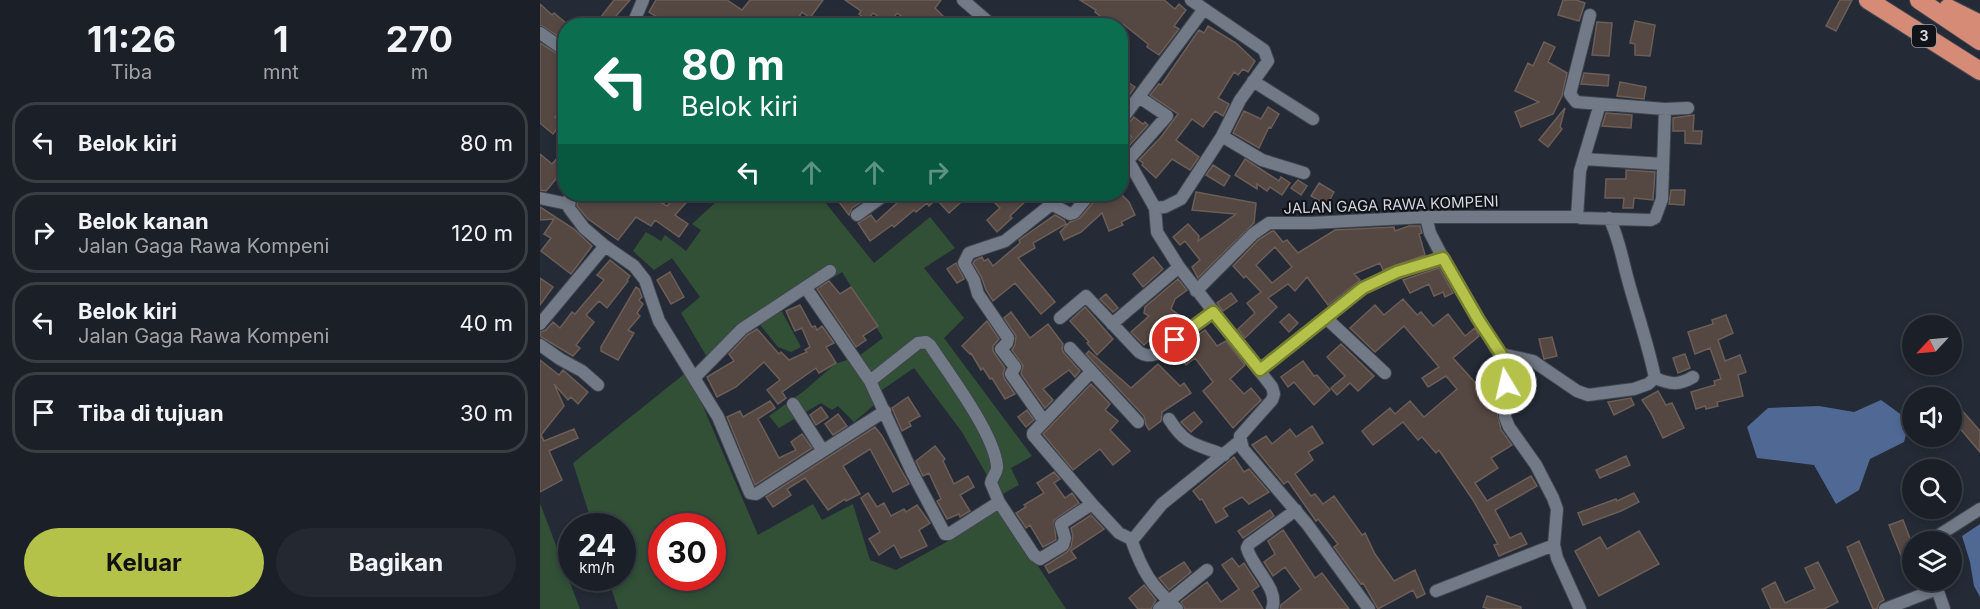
<!DOCTYPE html>
<html lang="id">
<style>
:root{--surface:#1b2028;--page:#242830;--text:#f1f3f6;--muted:#a0a3a8;--line:#393e45;--accent:#b4c24a}
body{margin:0;font-family:Inter,sans-serif;background:var(--page);color:var(--text);height:100vh;display:flex;flex-direction:column;font-size:22px;white-space:nowrap}
*{box-sizing:border-box;margin:0}
p{font-size:20px;color:var(--muted)}
.icon{flex:none;width:33px;height:33px;fill:none;stroke:currentColor;stroke-width:2;stroke-linecap:round;stroke-linejoin:round}
.map{position:relative;flex:1;overflow:hidden}
.panel{display:flex;flex-direction:column;background:var(--surface);width:540px}
.panel>*{flex:none}
.banner{position:absolute;left:18px;top:18px;width:570px;height:183px;border-radius:24px;box-shadow:0 3px 9px #0003,0 0 0 2px var(--line);background:#0b6e4f;color:#fff;overflow:hidden}
.needle{width:39px;rotate:244deg}
.buttons{position:absolute;left:1362px;top:315px;display:grid;gap:12px}
.buttons a{display:grid;place-items:center;width:60px;height:60px;border-radius:50%;background:var(--surface);box-shadow:0 3px 9px #0003,0 0 0 2px var(--line);font-size:30px}
.speed{position:absolute;left:18px;top:513px;display:flex;gap:12px;font-size:30px;font-weight:700;text-align:center}
.speed>*{display:grid;place-content:center;width:78px;height:78px;border-radius:50%;background:var(--surface);box-shadow:0 3px 9px #0003,0 0 0 2px var(--line);line-height:1}
.speed small{font-size:15px;font-weight:400}
.speed .limit{border:9px solid #d22;background:#fff;color:#111}
.pin{position:absolute;display:grid;place-items:center;width:51px;height:51px;color:#fff;margin:-26px;border:3px solid #fff;border-radius:50%;box-shadow:0 2px 6px #0007}
.me{position:absolute;width:66px;margin:-33px;rotate:351deg;stroke-linejoin:round;filter:drop-shadow(0 0 4px #0008)}
.turn{display:flex;align-items:center;gap:21px;height:126px;padding:0 24px;font-size:27px}
.turn .icon{width:78px;height:78px;stroke-width:2.5}
.turn b{display:block;font-size:42px;line-height:51px}
.lanes{display:flex;align-items:center;height:57px;padding:0 24px;background:#0003;justify-content:center;gap:30px;direction:ltr}
.lanes .off{opacity:.35}
.eta{display:flex;justify-content:space-evenly;align-items:center;height:102px;text-align:center}
.eta b{font-size:36px;font-weight:700;line-height:42px}
.action{display:flex;gap:12px;margin-top:auto;padding:12px 24px}
.action a{flex:1;height:69px;border-radius:36px;background:var(--accent);color:#111;font-size:24px;font-weight:700;line-height:69px;text-align:center}
.action a+a{background:var(--page);color:var(--text)}
ul{padding:0;list-style:none}
li{display:flex;align-items:center;gap:18px;height:81px;margin:0 12px 9px;padding:0 12px;border:3px solid var(--line);border-radius:24px}
li div{flex:1}
li b{display:block;font-size:22px}
li em{font-style:normal}
main{display:flex;flex:1;min-height:0}
.map>svg:first-child{display:block}
</style>
<main>
<section class="panel">
<div class="eta">
<div><b>11:26</b><p>Tiba</p></div>
<div><b>1</b><p>mnt</p></div>
<div><b>270</b><p>m</p></div>
</div>
<ul>
<li><svg class="icon" aria-label="left" viewBox="0 0 24 24"><path d="M17 20v-9H6M10 6l-5 5 5 5"/></svg><div><b>Belok kiri</b></div><em>80 m</em></li>
<li><svg class="icon" aria-label="right" viewBox="0 0 24 24"><path d="M7 20v-9h11M14 6l5 5-5 5"/></svg><div><b>Belok kanan</b><p>Jalan Gaga Rawa Kompeni</p></div><em>120 m</em></li>
<li><svg class="icon" aria-label="left" viewBox="0 0 24 24"><path d="M17 20v-9H6M10 6l-5 5 5 5"/></svg><div><b>Belok kiri</b><p>Jalan Gaga Rawa Kompeni</p></div><em>40 m</em></li>
<li><svg class="icon" aria-label="arrive" viewBox="0 0 24 24"><path d="M6 21V4h12l-3 4 3 4H6"/></svg><div><b>Tiba di tujuan</b></div><em>30 m</em></li>
</ul>
<div class="action"><a>Keluar</a><a>Bagikan</a></div>
</section>
<div class="map">
<svg width="1440" height="609" viewBox="0 0 1440 609">
<rect width="100%" height="100%" fill="#242b36"/>
<path fill="#315036" fill-rule="evenodd" d="M177 194H283L280 196 334 263 390 217 415 248 384 268 424 318 404 338 492 456 471 468 479 485 459 496 422 432 374 368 336 394 333 406 314 422 298 406 292 410 281 403 239 428 229 416 264 391 295 364 319 356 343 338 302 272 241 310 261 347 251 352 238 347 217 321 168 359 141 313 160 297 132 258 114 270 93 251 106 232 121 241 125 235 146 251 161 230 152 224 176 202 173 197Z
M148 371 218 535 273 504 282 520 313 504 330 560 356 570 410 540 459 506 526 609H78L68 578H82V526H53L33 463ZM122 526H172V578H122Z
M0 503 40 609H0Z"/>
<path fill="#4f6994" d="M1341 400 1370 421 1364 442 1330 459 1319 490 1296 504 1274 465 1217 458 1207 427 1228 408 1279 406 1314 412Z
M1440 524V597L1434 586 1430 562 1422 536Z"/>
<path fill="#554741" stroke="#6c5e57" stroke-width="1.5" fill-rule="evenodd" d="M74 0H90L76 16 77 18 71 26H54Z
M116 0H187L202 10 210 0H283L270 18 262 12 253 26H121L114 21 117 17 109 12Z
M305 0H401L395 8 413 26H375L357 13 349 24 333 13 327 20 319 14 321 11Z
M540 0H624L635 9 639 4 646 10 634 26 639 29 619 55 607 47 608 44 583 24 580 27 569 20 568 22 555 12 556 10Z
M1023 0H1036L1045 3 1039 21 1018 15Z
M1300 0H1312L1296 31 1286 26Z
M0 4 12 15 14 13 26 23V41L0 25Z
M1095 21 1115 25 1110 56 1095 55V44L1090 43Z
M1057 22 1072 23 1069 56 1052 55Z
M668 26 696 43 715 61 708 72 703 69 698 75 694 72 678 98 689 104 683 116 675 111 663 127 652 119 636 140 659 157 650 170 632 159 616 178 602 165 603 163 599 160 621 137 638 114 610 95 619 84 621 85 659 30 664 33Z
M1004 42 1015 47 1008 62 1027 73 1022 96 1013 114 981 127 975 112 999 102 975 91 988 63 993 66Z
M0 43 26 59V106L15 117 22 122 13 134 0 123Z
M1044 73 1069 75 1068 86 1041 84Z
M580 77 595 87 580 108Z
M1080 82 1106 87 1104 99 1077 96Z
M728 107 739 114 731 128 729 127 719 148 693 133 704 111 721 119Z
M1025 108 1020 127 1022 129 1008 147 999 140Z
M1066 113 1092 115 1091 128 1062 126Z
M1154 115 1153 131H1162L1161 144 1145 143V131H1133V118Z
M594 117 603 124 605 122 608 125 589 146 587 142 592 137 583 130Z
M26 149V167L6 191 0 190V154L12 164Z
M705 159 739 181 741 177 750 183 742 195 730 187 727 191 717 184V189L695 175Z
M673 165 690 176 684 186 666 175Z
M1086 170 1115 172 1113 200 1094 198 1093 208H1083L1084 198H1065L1066 179H1086Z
M758 180 767 186 761 195 751 188Z
M779 183 794 192 787 205 771 196Z
M1131 190H1145L1144 205 1129 204Z
M656 192 716 203 714 223 658 278 652 267 660 260 645 241 640 245 633 237 648 224 659 236 658 241 696 214 652 210Z
M38 194H107L127 206 138 194H154L135 215 148 224 139 237 115 220 111 226 96 217 78 240 48 219 37 206Z
M293 194H333L312 208 309 215Z
M367 194H430L409 213 396 199 389 206 387 203 376 212 374 210 354 227 352 225 330 241 318 223 331 215 336 222Z
M446 194H482L488 199 470 216 472 218 457 232 447 220 460 208Z
M558 194H581L589 202 595 215 581 222 583 225 569 231 562 213 541 232 524 240 520 232 530 222 540 218 556 199Z
M0 207 34 229 52 246 31 274 1 251 11 238 4 234 14 219 0 220Z
M515 215 524 220 526 224 493 243 495 248 478 258 515 302 501 314 475 283 453 301 446 290 441 276 433 263 435 260 442 257 444 261 448 259 453 266 480 243 479 240Z
M869 226H880L882 233 879 234 885 255 843 270 840 263 814 274 820 280 788 305 767 277 755 291 748 284 728 298 737 307 705 338 698 329 715 313 707 303 721 292 706 276 704 278 693 266 718 240 732 231H734L743 242 747 240 758 253 795 230 854 227 855 231ZM735 247 752 267 732 283 716 265Z
M613 257 623 269 603 287 593 274Z
M70 260 90 276 87 280 88 281 67 308 59 301 46 315 54 322 36 345 40 348 33 356 1 337 0 332 6 330 13 322 20 328 32 312 35 314 64 280 57 275Z
M416 263 424 279 417 283 407 269Z
M899 268 913 293 905 297 903 292 894 296 889 284 870 293 863 280Z
M130 272 144 297 131 304 117 280Z
M0 278 13 287 0 305Z
M638 279 647 290 635 299 631 309 647 321 635 330 627 325 604 345 591 332 609 316 604 313 605 307Z
M289 281 300 294 311 287 338 326 323 336 326 340 316 347 277 289Z
M96 287 99 289 102 297 99 300 103 304 97 313 100 316 88 330 94 333 78 360 61 351V347Z
M691 293 697 301 683 311 677 303Z
M566 294 578 308 573 312 560 299Z
M863 299 877 315 881 312 893 326 908 314 925 336 935 328 939 336 913 358 950 399 948 401 957 412 961 430 972 445 951 458 958 468 935 483 947 501 991 476 997 486 955 510 970 538 981 533 987 544 959 556 954 545 958 544 933 500 899 450 896 453 882 437 878 440 863 422 833 445 822 431 850 408 855 414 870 401 884 417 917 389 906 376 888 387 882 378 899 367 864 326 835 352 810 328 835 305 844 315Z
M260 305 272 327 275 326 277 330 282 326 294 343 286 347 296 363 279 373 276 368 242 392 246 398 238 404 227 390 240 380 224 362 196 387 177 397 167 377 194 361 189 354 207 335 217 329 239 354 241 352 249 360 267 352 265 350 270 347 262 328 255 331 246 311Z
M545 307 573 339 557 355 547 343 549 342 530 321Z
M471 312 490 338 508 324 523 344 522 349 524 353 540 371 535 377 529 370 503 389 513 400 505 408 481 374 483 366 472 350 475 345 476 336 464 318Z
M749 314 758 323 749 332 740 322Z
M1186 315 1193 333 1178 340 1185 361 1200 355 1206 372 1198 375 1203 396 1177 402 1178 406 1166 409 1165 406 1156 409 1151 392 1175 385 1174 381 1181 379 1170 348 1155 354 1148 332 1173 324 1172 320Z
M447 321 459 339 453 346V351L465 368 463 374 464 378 475 394 465 399 452 378 450 379 443 368 441 370 431 353 430 354 422 346Z
M665 330 677 346 686 341 705 365 690 379 704 394 711 388 721 400 693 428 663 391 673 382 655 358 646 365 636 351Z
M1012 337 1017 356 1004 359 999 339Z
M801 344 834 376 818 391 810 383 797 395 791 388 805 376 787 357Z
M549 351 591 388 618 364 640 386 644 383 651 393 622 412 621 421 609 430 606 425 604 416 546 354Z
M1145 354 1150 368 1138 373 1133 358Z
M0 360 19 375 23 370 48 392 38 404 31 397 28 400 14 384 24 406 1 435 4 441 34 429 38 438 9 451 22 480 0 492Z
M763 361 774 376 777 375 790 390 774 405 754 382 748 387 741 377Z
M551 384 570 404 565 410 578 421 570 430 590 451 573 465 560 449 533 470 503 434Z
M1118 391 1126 405 1132 403 1144 428 1123 438 1111 413 1102 400Z
M368 397 380 416 369 422 371 426 362 431 352 408Z
M1091 398 1094 405 1074 415 1068 402Z
M1412 399 1440 431V452L1412 419Z
M230 401 235 408 218 419 239 458 256 450 251 442 262 434 272 448 215 485 187 417 200 411 203 417Z
M281 407 288 417 276 425 270 415Z
M487 410 494 420 486 427 478 417Z
M654 412 662 422 651 432 641 422Z
M298 414 307 426 293 435 285 424Z
M772 426 783 443 768 452 773 460 755 474 771 496 775 494 783 504 794 496 822 535 825 533 835 554 854 581 875 570 885 594 877 598 873 590 838 609 823 583 821 584 794 547 798 544 778 519 776 521 748 481 744 484 712 445 726 436 732 444 750 429 756 437Z
M335 427 342 436 369 484 353 492 330 449 303 466 320 494 306 501 305 499 288 510 265 478 247 489 251 495 233 507 226 497Z
M395 446 405 459 403 461 414 484 428 476 434 487 420 495 430 511 420 517 419 514 407 519 397 501 401 499 389 473 383 476 376 461Z
M1086 456 1090 465 1060 478 1056 470Z
M694 457 704 472 709 469 729 492 709 504 702 497 695 501 683 508 688 516 676 523 662 499 660 500 653 491Z
M514 472 520 479 514 483 525 498 532 493 539 503 514 520 516 540 503 547 490 525 486 528 476 513 486 507 484 505 504 493 497 483Z
M328 493 337 507 344 503 351 516 364 509 366 512 377 505 390 523 379 530 387 546 361 558 354 545 339 555 329 539 340 532 321 498Z
M1094 493 1099 502 1081 511 1043 525 1038 513 1076 499 1077 501Z
M730 510 734 516 703 538 698 531Z
M551 515 564 529 531 551 536 558 509 573 505 566 527 552 531 547 533 536 531 528Z
M1363 520 1372 544V583L1349 525Z
M743 530 775 578 782 573 809 609H740L741 605 761 589 745 567 733 576 724 562 735 554 728 541Z
M1099 531 1119 564 1059 596 1035 551 1060 537 1067 549Z
M1319 541 1344 600 1339 603 1337 609H1333L1307 547Z
M692 558 699 567 704 563 719 586 712 591 723 609H645L641 602 667 582 681 602 699 589 682 565Z
M644 562 651 572 629 590 619 578Z
M1278 562 1298 602 1284 609H1231L1222 589 1235 582 1245 603 1275 589 1265 568Z
M604 585 616 600 611 609H598L589 598Z
M947 596 981 607V609H949L943 607Z"/>
<g fill="none" stroke-linecap="round" stroke-linejoin="round">
<defs>
<path id="street" d="M423 0 453 26
M1050 15 1030 94 1036 102 1125 109 1148 108
M92 26 103 0
M0 33 26 51
M713 81 773 119
M1060 104 1040 171 1037 217 1041 218 1111 220 1115 218 1122 199 1125 109
M580 122 664 9
M682 136 722 160 764 173
M580 146 615 208 617 232 639 267 732 387 734 394 732 400 700 436 703 449 767 524 829 609
M1044 159 1123 164
M588 160 627 116 599 97
M30 194 29 208 44 228 65 246 94 266 105 280 119 321 178 417 210 493 216 494 345 411
M0 198 28 204
M615 208 625 207 641 199 682 136 700 100 728 61 724 50 651 0
M317 215 346 194
M886 217 890 233 903 258 965 364V417L969 427 996 465 1013 498 1017 509 1014 545 1017 558 1040 609
M266 288 330 381 372 472 405 534H409L459 502 494 555 500 559 523 545 525 538 521 524 552 504 579 533 591 539 595 537 622 504 700 441
M656 291 713 234 729 223H771L886 217H1037
M520 318 546 296 599 352C605 356 609 356 616 354L673 312
M786 318 845 373
M0 324 65 246
M572 324 639 267
M0 345 20 359 42 371 58 385
M530 348 598 422
M961 354 993 361 1037 391 1048 395 1094 389 1108 384 1115 378C1108 344 1097 313 1088 280 1082 259 1079 237 1069 218
M720 370 823 288 869 268 903 258
M551 372 493 433V435L552 504
M154 378 202 329 290 271
M1115 378C1130 384 1138 386 1153 377
M330 381 378 343 386 342 390 345C408 373 454 433 457 466 458 472 452 476 451 483L459 502
M253 404 283 451
M629 419C646 446 656 444 684 455
M504 421 471 374 475 367 461 349 467 343 468 338 438 294 434 280 424 263 429 253 465 241 508 207 513 205 530 214 534 213 550 194
M591 539C603 573 611 585 637 609
M1392 542 1396 537 1440 509
M1394 580 1404 609
M896 591 1014 545
M619 609 667 570
M732 609C740 589 712 568 707 548L709 544 756 510
M1345 609 1397 589"/>
<path id="highway" d="M1328 0 1440 71
M1379 0 1440 41
M1408 8 1440 24"/>
</defs>
<use href="#street" stroke="#40464f" stroke-width="14"/>
<use href="#highway" stroke="#40464f" stroke-width="20"/>
<use href="#street" stroke="#727a87" stroke-width="12"/>
<use href="#highway" stroke="#d68b76" stroke-width="18"/>
</g>
<g fill="none" stroke-linecap="round" stroke-linejoin="round">
<defs>
<path id="route" d="M635 340 673 312 720 370 823 288 857 272 903 258 938 319 961 354 965 364 966 384"/>
</defs>
<use href="#route" stroke="#757e30" stroke-width="15"/>
<use href="#route" stroke="#b4c24a" stroke-width="10"/>
</g>
<g text-anchor="middle" stroke-width="4.5" stroke-linejoin="round" paint-order="stroke">
<rect fill="#101318" stroke="#989ca3" stroke-width="1.5" x="1372" y="25" width="24" height="22" rx="4.5"/>
<g font-size="14" font-weight="bold" fill="#d3d7df">
<text x="1384" y="41">3</text>
</g>
<g font-size="15" fill="#d3d7df" stroke="#101318">
<text transform="translate(851 205) rotate(-2)" y="5">JALAN GAGA RAWA KOMPENI</text>
</g>
</g>
</svg>
<div class="buttons">
<a><svg class="needle" viewBox="-14 -14 28 28"><path d="M0-13l5 13h-10z" fill="#e53935"/><path d="M0 13l5-13h-10z" fill="#a0a3a8"/></svg></a>
<a><svg class="icon" aria-label="sound" viewBox="0 0 24 24"><path d="M4 9h4l5-4v14l-5-4H4zM17 9q2 3 0 6"/></svg></a>
<a><svg class="icon" aria-label="search" viewBox="0 0 24 24"><circle cx="10" cy="10" r="6"/><path d="M15 15l6 6"/></svg></a>
<a><svg class="icon" aria-label="layers" viewBox="0 0 24 24"><path d="M12 4l9 5-9 5-9-5zM3 14l9 5 9-5"/></svg></a>
</div>
<div class="speed"><div>24<small>km/h</small></div><div class="limit">30</div></div>
<div class="pin" style="left:635px;top:340px;background:#d93025"><svg class="icon" aria-label="arrive" viewBox="0 0 24 24"><path d="M6 21V4h12l-3 4 3 4H6"/></svg></div>
<svg class="me" style="left:966px;top:384px" viewBox="-20 -20 40 40"><circle r="17" fill="#b4c24a" stroke="#fff" stroke-width="3"/><path d="M0-11L8 9 0 5-8 9z" fill="#fff"/></svg>
<div class="banner">
<div class="turn"><svg class="icon" aria-label="left" viewBox="0 0 24 24"><path d="M17 20v-9H6M10 6l-5 5 5 5"/></svg><div><b>80 m</b>Belok kiri</div></div>
<div class="lanes"><svg class="icon" aria-label="left" viewBox="0 0 24 24"><path d="M17 20v-9H6M10 6l-5 5 5 5"/></svg><svg class="icon off" aria-label="ahead" viewBox="0 0 24 24"><path d="M12 20V5M6 11l6-6 6 6"/></svg><svg class="icon off" aria-label="ahead" viewBox="0 0 24 24"><path d="M12 20V5M6 11l6-6 6 6"/></svg><svg class="icon off" aria-label="right" viewBox="0 0 24 24"><path d="M7 20v-9h11M14 6l5 5-5 5"/></svg></div>
</div>
</div>
</main>
